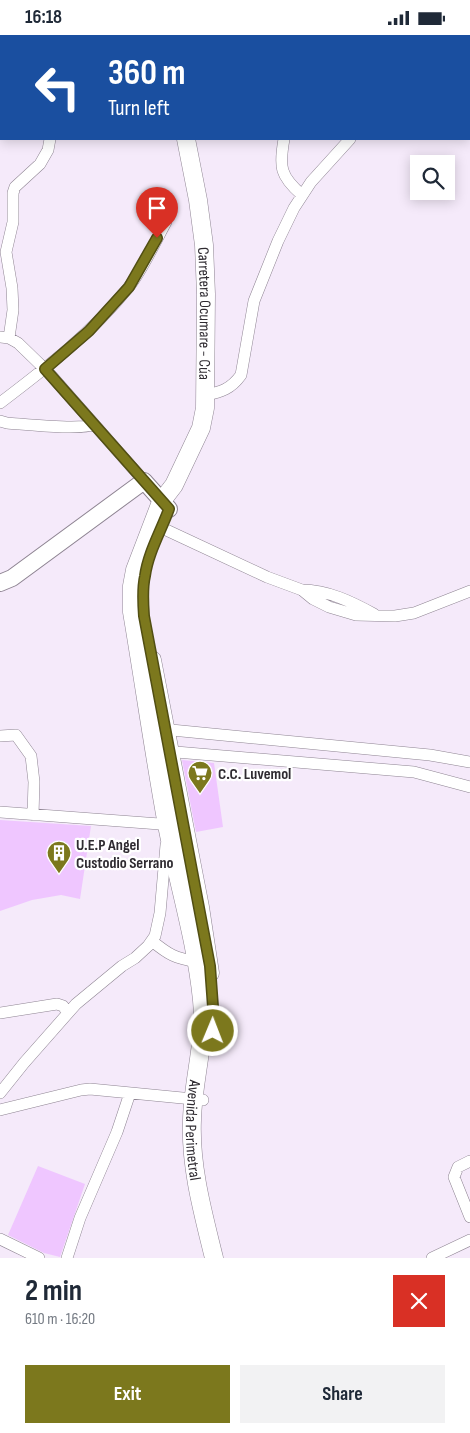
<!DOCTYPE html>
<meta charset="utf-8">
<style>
:root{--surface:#fff;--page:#f2f2f3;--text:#1f2937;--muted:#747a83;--accent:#7c781d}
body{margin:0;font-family:"Sofia Sans Condensed",sans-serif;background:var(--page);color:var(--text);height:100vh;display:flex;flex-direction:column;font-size:19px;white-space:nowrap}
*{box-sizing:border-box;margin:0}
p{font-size:16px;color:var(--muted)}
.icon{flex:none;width:28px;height:28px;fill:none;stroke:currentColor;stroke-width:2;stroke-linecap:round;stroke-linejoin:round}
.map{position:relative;height:1223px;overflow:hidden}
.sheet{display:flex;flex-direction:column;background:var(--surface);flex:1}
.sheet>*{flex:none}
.top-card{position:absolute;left:0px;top:0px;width:470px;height:105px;box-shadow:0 2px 12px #0003;background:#1a4fa0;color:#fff;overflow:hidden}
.fabs{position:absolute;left:410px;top:120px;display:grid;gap:10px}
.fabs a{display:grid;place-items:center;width:45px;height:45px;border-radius:0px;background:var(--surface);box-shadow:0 2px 12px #0003;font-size:25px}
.pin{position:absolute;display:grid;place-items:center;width:42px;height:42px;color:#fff;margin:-51px -21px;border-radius:50% 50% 50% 0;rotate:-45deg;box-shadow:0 0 5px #0007}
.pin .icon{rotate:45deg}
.me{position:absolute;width:55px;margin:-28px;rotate:1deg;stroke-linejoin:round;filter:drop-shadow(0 0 4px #0008)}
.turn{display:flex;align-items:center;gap:18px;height:105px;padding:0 25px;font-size:22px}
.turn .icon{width:65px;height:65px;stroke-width:2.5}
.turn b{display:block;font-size:35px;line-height:42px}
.round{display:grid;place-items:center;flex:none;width:52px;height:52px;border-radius:0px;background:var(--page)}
.headline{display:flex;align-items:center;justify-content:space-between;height:85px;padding:0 25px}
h1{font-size:30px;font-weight:700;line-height:38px}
.primary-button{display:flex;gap:10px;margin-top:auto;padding:10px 25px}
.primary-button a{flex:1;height:58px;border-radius:0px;background:var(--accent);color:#fff;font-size:20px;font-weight:700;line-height:58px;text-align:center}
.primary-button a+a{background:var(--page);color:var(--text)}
.status{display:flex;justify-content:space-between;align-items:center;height:35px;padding:0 25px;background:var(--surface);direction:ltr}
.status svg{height:14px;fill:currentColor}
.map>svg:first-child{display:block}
</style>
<div class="status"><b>16:18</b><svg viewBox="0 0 49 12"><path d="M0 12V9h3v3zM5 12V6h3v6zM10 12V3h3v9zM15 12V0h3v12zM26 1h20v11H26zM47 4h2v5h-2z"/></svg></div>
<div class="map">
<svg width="470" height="1223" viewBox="0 0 470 1223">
<rect width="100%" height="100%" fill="#f5eafa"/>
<path fill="#efc6ff" d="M182 725 214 728 223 792 196 797Z
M0 785 91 791 80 864 61 860 32 865 0 876Z
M38 1131 85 1149 60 1222 44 1218 8 1200Z"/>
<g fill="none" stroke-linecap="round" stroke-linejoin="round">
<defs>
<path id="street" d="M439 1 440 0
M0 52 1 53
M284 104C279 132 280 141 302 160
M0 302 9 303 18 308 49 338 144 446
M9 303 13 275 12 253 6 217 13 187V158L15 152 40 129 48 115 50 104
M206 360C221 357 231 354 241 340L254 266 278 206 294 173 311 147 350 104
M0 368C46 333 92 298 128 253 142 236 155 207 166 187
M0 386 7 388C23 389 82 396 94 389
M162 493 267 542 302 555 313 564 329 572 356 580 395 581 414 578 470 556
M302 555C328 555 352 567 374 579
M161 694 430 720 470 727
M0 701 16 700 31 721 34 747 33 780
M164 716 414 737 470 752
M0 777 173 790
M152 906C169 920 175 923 197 927
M0 978 57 969 63 971 68 978
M0 1058 24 1028 76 969 122 931 135 923 148 911 155 901 160 878 166 810
M0 1075 81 1055 90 1054 203 1065
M470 1126 458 1132 454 1142 470 1182
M0 1204 39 1223
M67 1223 80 1183 117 1097 130 1058
M432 1223 470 1205"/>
<path id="secondary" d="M0 548 12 543 144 446 169 474"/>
<g id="primary">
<path d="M158 0V1"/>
<path id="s1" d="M186 104 198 165 204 210 206 259 205 373 201 393 174 450 161 467 135 535 132 551V577C144 648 154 719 167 790 178 848 196 905 202 965 206 1006 193 1044 192 1085 190 1132 203 1178 214 1223"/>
<path d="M152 625 200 872 210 938"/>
</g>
</defs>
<use href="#street" stroke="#8e8492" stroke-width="12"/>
<use href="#secondary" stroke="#8e8492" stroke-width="18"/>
<use href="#primary" stroke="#8e8492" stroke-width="19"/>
<use href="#street" stroke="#fff" stroke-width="11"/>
<use href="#secondary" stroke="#fff" stroke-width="16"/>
<use href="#primary" stroke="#fff" stroke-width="18"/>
</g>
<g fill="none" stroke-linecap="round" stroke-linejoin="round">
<defs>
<path id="route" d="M157 203 129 252 89 296 45 334 169 474C161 496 148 518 145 541 142 554 143 568 144 581L210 931 213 972V996"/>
</defs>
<use href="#route" stroke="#514e13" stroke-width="12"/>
<use href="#route" stroke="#7c781d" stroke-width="9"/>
</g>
<defs>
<symbol id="supermarket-pin" viewBox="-11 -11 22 30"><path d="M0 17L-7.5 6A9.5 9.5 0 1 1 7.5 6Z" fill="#7c781d" stroke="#fff"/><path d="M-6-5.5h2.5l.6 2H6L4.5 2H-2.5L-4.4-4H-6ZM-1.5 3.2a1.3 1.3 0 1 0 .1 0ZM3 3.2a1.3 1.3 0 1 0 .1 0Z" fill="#fff"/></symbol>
<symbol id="building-pin" viewBox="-11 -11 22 30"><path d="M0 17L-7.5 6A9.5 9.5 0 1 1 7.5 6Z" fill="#7c781d" stroke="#fff"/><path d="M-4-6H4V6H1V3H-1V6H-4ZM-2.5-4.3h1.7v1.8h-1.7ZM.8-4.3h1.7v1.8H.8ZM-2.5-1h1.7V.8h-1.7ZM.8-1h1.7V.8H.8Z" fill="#fff"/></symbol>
</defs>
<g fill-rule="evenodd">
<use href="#supermarket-pin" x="186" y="724" width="28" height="38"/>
<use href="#building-pin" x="45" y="804" width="28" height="38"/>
</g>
<g text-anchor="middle" stroke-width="4.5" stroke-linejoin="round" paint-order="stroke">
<g font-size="16" fill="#2f2b31" stroke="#fff">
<text dy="6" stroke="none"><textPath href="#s1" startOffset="176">Carretera Ocumare - Cúa</textPath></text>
<text dy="6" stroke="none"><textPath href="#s1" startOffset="1016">Avenida Perimetral</textPath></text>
</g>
<g font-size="16" font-weight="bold" fill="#2f2b31" stroke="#fff" text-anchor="start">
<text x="218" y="744">C.C. Luvemol</text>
<text x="76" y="815">U.E.P Angel<tspan x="76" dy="18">Custodio Serrano</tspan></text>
</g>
</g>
</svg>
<div class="fabs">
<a><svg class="icon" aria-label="search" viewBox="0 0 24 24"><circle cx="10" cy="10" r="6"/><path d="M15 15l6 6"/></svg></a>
</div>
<div class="pin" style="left:157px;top:203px;background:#d93025"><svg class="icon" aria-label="arrive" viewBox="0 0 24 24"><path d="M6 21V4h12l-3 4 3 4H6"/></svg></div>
<svg class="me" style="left:213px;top:996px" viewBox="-20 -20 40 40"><circle r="17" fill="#7c781d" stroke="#fff" stroke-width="3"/><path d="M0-11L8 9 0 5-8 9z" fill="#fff"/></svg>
<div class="top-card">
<div class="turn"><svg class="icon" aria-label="left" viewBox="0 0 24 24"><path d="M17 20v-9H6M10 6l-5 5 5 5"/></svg><div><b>360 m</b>Turn left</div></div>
</div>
</div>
<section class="sheet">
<div class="headline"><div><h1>2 min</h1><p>610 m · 16:20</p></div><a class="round" style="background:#d93025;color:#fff"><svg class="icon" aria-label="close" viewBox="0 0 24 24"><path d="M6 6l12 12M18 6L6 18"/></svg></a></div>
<div class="primary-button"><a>Exit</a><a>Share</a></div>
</section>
